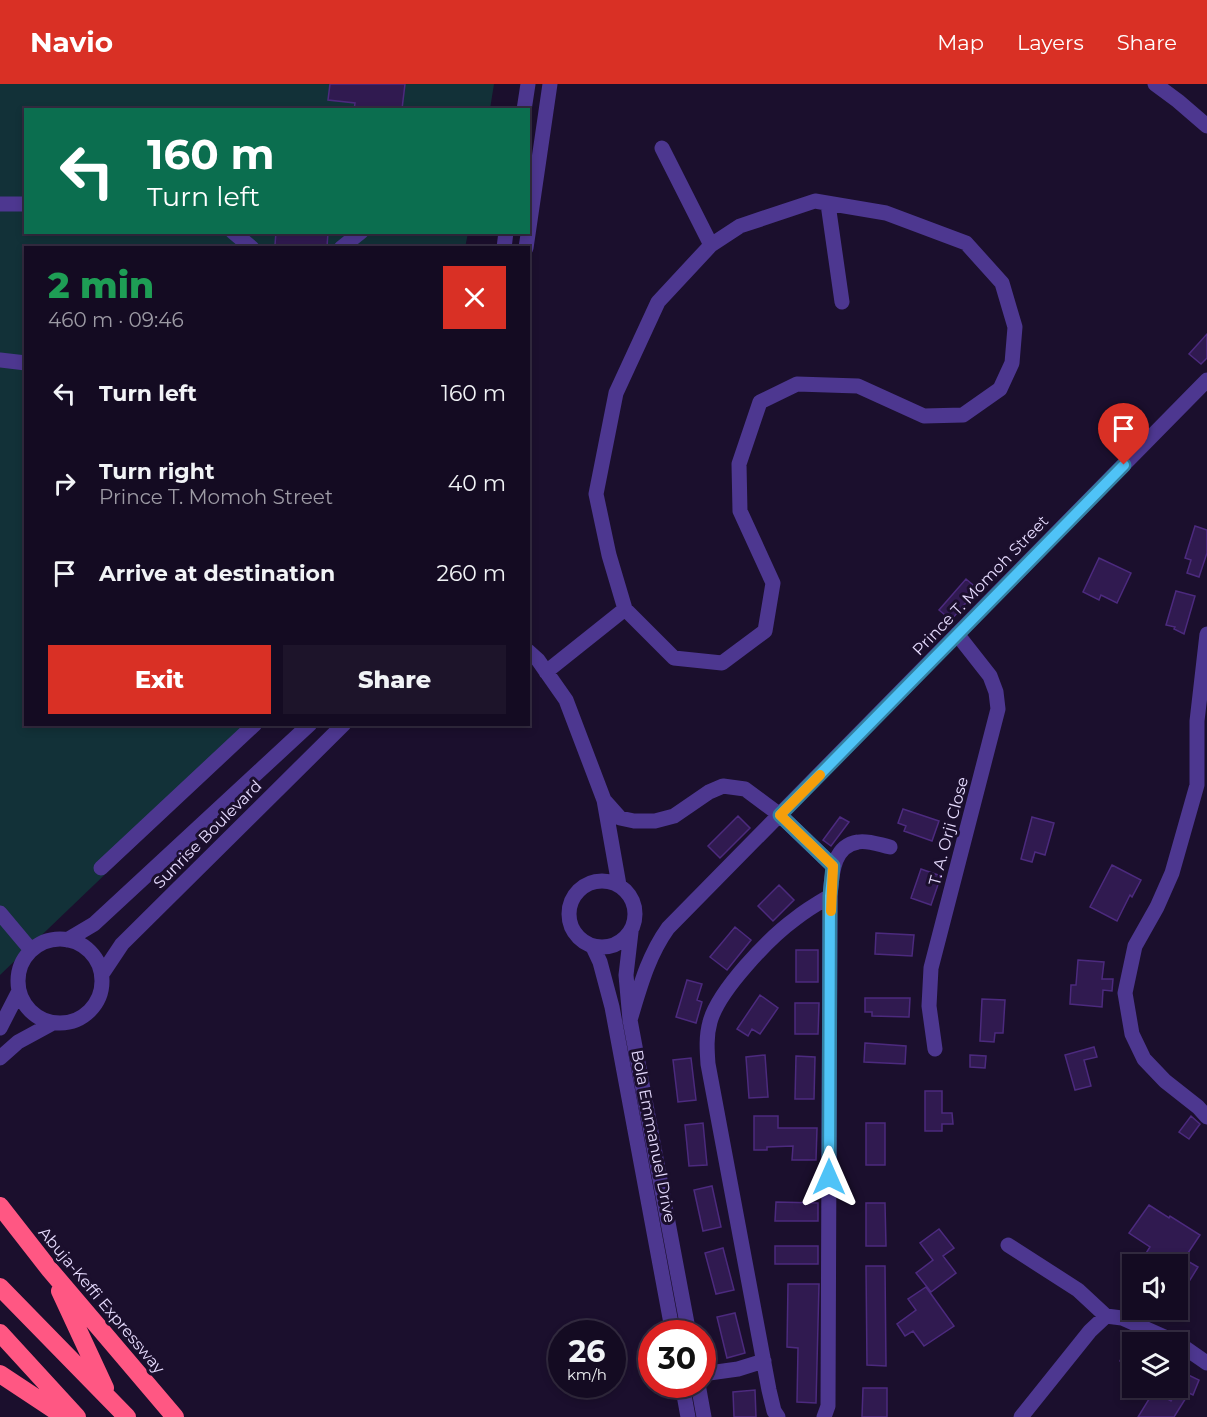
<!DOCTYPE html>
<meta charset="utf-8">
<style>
:root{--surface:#140b22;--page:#1d142a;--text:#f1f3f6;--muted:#9d9ba5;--line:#332b40;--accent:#d93025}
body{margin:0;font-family:Montserrat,sans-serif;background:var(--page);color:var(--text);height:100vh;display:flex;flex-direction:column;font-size:22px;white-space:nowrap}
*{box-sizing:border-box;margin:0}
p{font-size:20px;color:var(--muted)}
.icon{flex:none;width:33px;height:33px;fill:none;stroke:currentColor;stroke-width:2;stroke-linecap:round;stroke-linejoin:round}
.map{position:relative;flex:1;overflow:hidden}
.panel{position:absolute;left:24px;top:162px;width:506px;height:480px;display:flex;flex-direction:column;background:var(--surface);border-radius:0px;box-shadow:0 3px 9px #0003,0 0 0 2px var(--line)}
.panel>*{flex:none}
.top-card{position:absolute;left:24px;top:24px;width:506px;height:126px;border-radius:0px;box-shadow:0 3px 9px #0003,0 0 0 2px var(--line);background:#0b6e4f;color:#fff;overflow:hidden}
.fabs{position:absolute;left:1122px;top:1170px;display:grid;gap:12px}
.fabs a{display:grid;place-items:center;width:66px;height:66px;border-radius:0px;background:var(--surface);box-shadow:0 3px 9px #0003,0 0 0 2px var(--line);font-size:30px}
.speed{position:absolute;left:548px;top:1236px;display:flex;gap:12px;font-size:30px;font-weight:700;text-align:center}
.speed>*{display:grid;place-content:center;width:78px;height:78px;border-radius:50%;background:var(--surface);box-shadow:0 3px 9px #0003,0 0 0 2px var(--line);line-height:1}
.speed small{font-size:15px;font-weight:400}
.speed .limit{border:9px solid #d22;background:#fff;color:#111}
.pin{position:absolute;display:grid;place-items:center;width:51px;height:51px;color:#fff;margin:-62px -26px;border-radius:50% 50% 50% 0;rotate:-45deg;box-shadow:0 0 6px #0007}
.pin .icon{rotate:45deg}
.me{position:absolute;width:66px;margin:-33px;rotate:0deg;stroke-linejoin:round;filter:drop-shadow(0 0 4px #0008)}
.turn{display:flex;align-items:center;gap:21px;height:126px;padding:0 24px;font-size:27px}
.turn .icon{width:78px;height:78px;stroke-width:2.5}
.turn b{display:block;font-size:42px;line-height:51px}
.round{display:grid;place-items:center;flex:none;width:63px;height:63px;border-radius:0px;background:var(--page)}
.summary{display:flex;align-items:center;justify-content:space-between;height:102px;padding:0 24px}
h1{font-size:36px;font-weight:800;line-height:45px;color:#1e9e55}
.action{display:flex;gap:12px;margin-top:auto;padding:12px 24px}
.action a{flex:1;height:69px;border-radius:0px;background:var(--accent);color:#fff;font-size:24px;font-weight:800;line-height:69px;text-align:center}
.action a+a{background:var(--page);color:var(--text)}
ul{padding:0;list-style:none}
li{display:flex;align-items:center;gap:18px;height:90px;padding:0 24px}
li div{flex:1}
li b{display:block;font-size:22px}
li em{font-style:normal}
header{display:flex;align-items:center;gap:36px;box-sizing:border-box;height:84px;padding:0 30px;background:var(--accent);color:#fff}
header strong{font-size:28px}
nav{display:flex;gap:33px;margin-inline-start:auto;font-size:21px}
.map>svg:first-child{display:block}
</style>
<header>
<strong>Navio</strong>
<nav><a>Map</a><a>Layers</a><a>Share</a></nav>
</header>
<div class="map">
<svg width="1207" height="1333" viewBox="0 0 1207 1333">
<rect width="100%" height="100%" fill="#1b0f2d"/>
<path fill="#123138" d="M0 0H494L490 25 26 26V148L468 149 465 164H26V640L261 641 0 891Z"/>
<path fill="#301a50" stroke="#4c2a7e" stroke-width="1.5" d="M330 0H405L402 25 388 23V26H354L355 19 328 16Z
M276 148H328L327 163 275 161Z
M1207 250V274L1201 280 1189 270Z
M1195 442 1207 446V469L1199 493 1187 489 1191 476 1185 474Z
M1099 474 1131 489 1117 519 1101 511 1099 516 1083 508Z
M966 495 978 505 951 536 939 526Z
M1176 507 1195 512 1184 550 1174 545 1175 543 1166 541Z
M903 725 939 737 932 757 904 747 906 742 898 739Z
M738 732 750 744 720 774 708 762Z
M840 733 849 738 831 762 823 756Z
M1032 733 1054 739 1045 771 1035 768 1032 778 1021 775Z
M1112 781 1141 796 1132 813 1130 811 1117 837 1090 823Z
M921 785 941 792 931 821 911 814Z
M779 801 794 816 773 837 758 822Z
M735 843 751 856 727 886 710 873Z
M876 849 914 851 912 872 875 870Z
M796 866H818V898H796Z
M1078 876 1104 878 1102 895H1113L1112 907 1103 906 1102 923 1070 920 1071 901H1076Z
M687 896 702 900 697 916 702 918 696 939 676 933Z
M760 911 778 924 760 950 752 945 748 952 737 945Z
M865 914H910L909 933 872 932V928H865Z
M982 915 1005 916 1003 949H995L994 958 980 957Z
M795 919H819L818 950H795Z
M865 959 906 962 905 980 864 978Z
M1094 963 1097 973 1084 976 1091 1002 1075 1006 1065 971Z
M765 971 768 1013 749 1014 746 973Z
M970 971 986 972 985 984 970 983Z
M796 972 815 973 814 1015H795Z
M691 974 696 1016 678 1018 673 976Z
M925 1007H942V1029H952L953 1040H942V1047H925Z
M754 1032H778V1044H817L816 1076H792L793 1062 767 1063V1066H754Z
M1191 1032 1200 1040 1189 1055 1179 1048Z
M703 1039 707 1081 689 1082 685 1041Z
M866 1039H885V1081H866Z
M712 1102 721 1143 703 1147 694 1106Z
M776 1118 818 1119V1137H775Z
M866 1119H885L886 1162H866Z
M1149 1121 1169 1134 1170 1132 1200 1151 1184 1175 1198 1183 1185 1204 1178 1199V1180H1139L1150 1163 1129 1149Z
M939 1145 954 1164 943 1172 956 1189 931 1208 916 1189 933 1176 920 1159Z
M775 1162H818V1180H775Z
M723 1164 734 1206 716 1210 705 1169Z
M866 1182H885L886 1282 867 1281Z
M788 1200H819L816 1319 797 1318 798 1264 787 1263Z
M926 1203 954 1242 924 1262 913 1247 905 1252 897 1240 916 1226 908 1215Z
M735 1229 745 1269 727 1274 717 1233Z
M1132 1253V1283L1120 1277Z
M1178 1286 1199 1296 1193 1311 1189 1309 1174 1333H1138L1154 1307 1171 1317 1178 1304Z
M863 1304H887V1333H862Z
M755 1306 756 1333H734L733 1308Z"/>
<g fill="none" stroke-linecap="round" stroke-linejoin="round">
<path stroke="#4d3790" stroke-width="15" d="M1155 0 1178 17 1207 42
M524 26 528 0
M662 64 711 161 658 218 616 309 596 410 609 471 625 525 674 574 722 579 765 547 773 499 740 427 739 380 760 318 797 300 858 302 924 332 963 331 1000 305 1012 279 1015 243 1002 199 966 159 886 129 815 117 740 142 711 161
M0 120H26
M828 120 842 218
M233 148 252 164
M341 164 361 148
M504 164 506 148
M526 164 550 0
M0 276 26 279
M1207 550 1197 637V701L1172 789 1157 823 1135 862 1125 909 1132 950 1144 975 1165 997 1198 1023 1207 1033
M528 567 538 576 566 616 604 716 619 801
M546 588 625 525
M604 716 620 734 634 737H655L674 732 709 708 723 702 745 705 780 731 833 782
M101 784 255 640
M569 830a33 33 0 1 1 66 0a33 33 0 1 1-66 0Z
M0 829 31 866
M631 848 626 891 630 936 689 1250
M18 897a42 42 0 1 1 84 0a42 42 0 1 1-84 0Z
M67 856 94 840 310 640
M593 863 600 878 612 923 673 1250
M102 890 122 860 344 640
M630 936C640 903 648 872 668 844L1207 296
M0 944 19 907
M935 965 929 922 931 884 998 625 996 608 990 592 957 550
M0 974 18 958 53 939
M1008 1161 1078 1206 1106 1232
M1178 1259 1207 1279
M702 1290 738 1285 764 1277
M682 1300 688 1333
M698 1300 704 1333
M778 1333 774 1327 769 1306 708 980C707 966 706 952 710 938 718 907 769 854 795 835 806 826 818 819 830 812
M824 1333 828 1322 830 812C832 792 832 762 858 758 868 756 880 761 890 763
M1021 1333 1090 1247 1106 1232 1122 1234 1176 1258"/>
<path stroke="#ff5783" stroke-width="18" d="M0 1122 50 1186 175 1333
M0 1203 127 1333
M60 1207 105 1304
M0 1249 77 1333
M0 1290 65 1333"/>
</g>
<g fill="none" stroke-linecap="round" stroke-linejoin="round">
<defs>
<path id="route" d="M829 1093 830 812 833 782 780 731 1124 381"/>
</defs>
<use href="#route" stroke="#337fa1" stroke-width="15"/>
<use href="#route" stroke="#4fc3f7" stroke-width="10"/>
<path stroke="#f59e0b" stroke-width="10" d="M820 691 780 731 833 782 831 827"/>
</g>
<g text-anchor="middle" stroke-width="6" stroke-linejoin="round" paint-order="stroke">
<g font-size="16" fill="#e7dcff" stroke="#1b0f2d">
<text transform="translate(980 501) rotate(-46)" y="6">Prince T. Momoh Street</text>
<text transform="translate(948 747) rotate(-75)" y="6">T. A. Orji Close</text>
<text transform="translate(207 750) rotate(-45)" y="6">Sunrise Boulevard</text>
<text transform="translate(654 1052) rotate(79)" y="6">Bola Emmanuel Drive</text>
<text transform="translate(102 1216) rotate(50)" y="6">Abuja-Keffi Expressway</text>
</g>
</g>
</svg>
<div class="fabs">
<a><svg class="icon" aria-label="sound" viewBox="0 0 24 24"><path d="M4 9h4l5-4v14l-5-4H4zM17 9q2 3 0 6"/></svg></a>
<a><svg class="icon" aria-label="layers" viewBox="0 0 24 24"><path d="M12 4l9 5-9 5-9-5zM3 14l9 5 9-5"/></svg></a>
</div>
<div class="speed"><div>26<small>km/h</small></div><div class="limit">30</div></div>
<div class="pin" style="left:1124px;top:381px;background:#d93025"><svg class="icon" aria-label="arrive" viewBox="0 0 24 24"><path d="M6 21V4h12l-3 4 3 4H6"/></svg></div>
<svg class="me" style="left:829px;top:1093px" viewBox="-20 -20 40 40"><path d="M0-17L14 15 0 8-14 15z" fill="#4fc3f7" stroke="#fff" stroke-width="4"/></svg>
<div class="top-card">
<div class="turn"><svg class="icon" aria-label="left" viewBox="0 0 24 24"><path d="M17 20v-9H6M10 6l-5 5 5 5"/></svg><div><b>160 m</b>Turn left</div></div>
</div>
<section class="panel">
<div class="summary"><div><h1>2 min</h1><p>460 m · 09:46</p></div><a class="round" style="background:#d93025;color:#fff"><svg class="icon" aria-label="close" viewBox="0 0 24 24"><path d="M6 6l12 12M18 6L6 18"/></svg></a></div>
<ul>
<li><svg class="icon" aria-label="left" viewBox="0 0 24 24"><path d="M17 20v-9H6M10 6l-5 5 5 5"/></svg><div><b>Turn left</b></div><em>160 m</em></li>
<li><svg class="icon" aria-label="right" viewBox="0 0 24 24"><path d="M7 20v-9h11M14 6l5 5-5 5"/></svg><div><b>Turn right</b><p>Prince T. Momoh Street</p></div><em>40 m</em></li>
<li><svg class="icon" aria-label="arrive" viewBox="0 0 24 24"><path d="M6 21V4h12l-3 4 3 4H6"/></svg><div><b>Arrive at destination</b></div><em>260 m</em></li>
</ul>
<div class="action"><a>Exit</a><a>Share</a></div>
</section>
</div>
